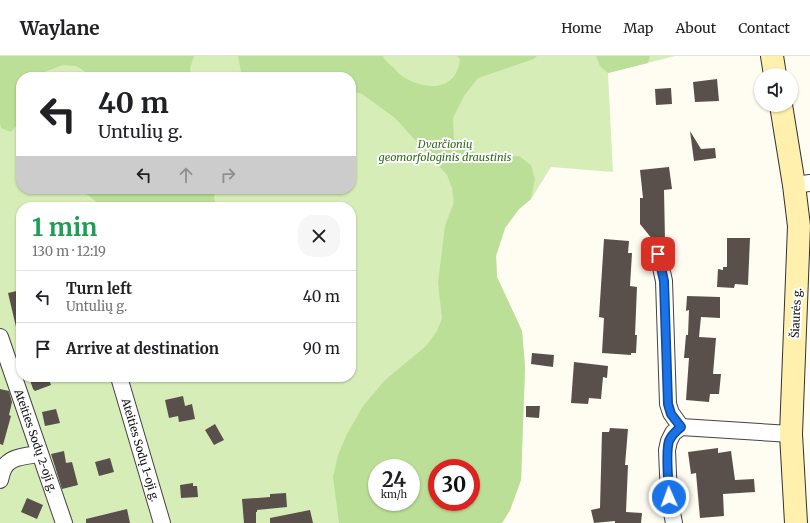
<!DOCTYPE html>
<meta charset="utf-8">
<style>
:root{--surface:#fff;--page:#f6f6f6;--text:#202124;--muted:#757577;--line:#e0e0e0}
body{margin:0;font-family:Merriweather,serif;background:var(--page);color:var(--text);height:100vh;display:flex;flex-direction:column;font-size:15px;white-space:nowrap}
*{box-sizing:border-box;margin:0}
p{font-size:13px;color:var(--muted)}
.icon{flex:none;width:22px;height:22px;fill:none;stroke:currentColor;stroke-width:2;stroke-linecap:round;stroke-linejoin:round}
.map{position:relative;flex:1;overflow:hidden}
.side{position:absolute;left:16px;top:146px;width:340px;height:180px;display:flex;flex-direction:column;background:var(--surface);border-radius:16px;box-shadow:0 1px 3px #0004}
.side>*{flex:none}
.guide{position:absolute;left:16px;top:16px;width:340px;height:122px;border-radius:16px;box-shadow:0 1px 3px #0004;background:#fff;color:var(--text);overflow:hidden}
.controls{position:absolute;left:754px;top:12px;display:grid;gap:8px}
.controls a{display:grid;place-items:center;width:44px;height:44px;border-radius:50%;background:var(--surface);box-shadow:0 1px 3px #0004;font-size:20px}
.speed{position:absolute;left:368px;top:403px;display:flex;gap:8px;font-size:20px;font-weight:700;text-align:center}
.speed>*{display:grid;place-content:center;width:52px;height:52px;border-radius:50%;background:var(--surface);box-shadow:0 1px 3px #0004;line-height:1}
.speed small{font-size:10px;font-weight:400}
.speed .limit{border:6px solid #d22;background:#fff;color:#111}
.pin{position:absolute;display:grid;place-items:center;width:34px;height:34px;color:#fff;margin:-17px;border-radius:8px;box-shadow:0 2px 6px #0006}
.me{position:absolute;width:44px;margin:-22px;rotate:358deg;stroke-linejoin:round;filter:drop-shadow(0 0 3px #0008)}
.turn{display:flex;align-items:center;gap:14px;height:84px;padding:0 16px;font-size:18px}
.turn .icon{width:52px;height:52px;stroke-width:2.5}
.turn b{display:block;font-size:28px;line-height:34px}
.lanes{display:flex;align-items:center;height:38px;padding:0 16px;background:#0003;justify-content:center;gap:20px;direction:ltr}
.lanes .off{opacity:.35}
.round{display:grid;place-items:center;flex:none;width:42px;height:42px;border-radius:16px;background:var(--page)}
.summary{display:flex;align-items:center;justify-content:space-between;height:68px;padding:0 16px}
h1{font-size:24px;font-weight:700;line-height:30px;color:#1e9e55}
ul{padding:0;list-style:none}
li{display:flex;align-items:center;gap:12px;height:52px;padding:0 16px;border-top:1px solid var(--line)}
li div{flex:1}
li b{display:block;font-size:15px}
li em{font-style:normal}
header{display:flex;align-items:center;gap:24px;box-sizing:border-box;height:56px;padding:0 20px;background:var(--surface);border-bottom:1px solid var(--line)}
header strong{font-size:19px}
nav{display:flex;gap:22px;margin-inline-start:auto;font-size:14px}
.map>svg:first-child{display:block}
</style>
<header>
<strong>Waylane</strong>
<nav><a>Home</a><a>Map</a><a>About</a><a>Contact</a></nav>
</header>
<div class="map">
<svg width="810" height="467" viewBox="0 0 810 467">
<rect width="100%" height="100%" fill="#fffcf2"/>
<path fill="#d7edb8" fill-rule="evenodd" d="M0 0H675L608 17 613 116 551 111 531 143 519 153 505 172 496 200 497 221 522 275 525 311 521 424 510 454 502 467H0ZM21 21H351V133H21ZM21 151H351V321H21ZM377 412H411V446H377ZM437 412H471V446H437Z"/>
<path fill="#bbdf96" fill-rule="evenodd" d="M0 0H194L190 12 191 21H89L87 17 76 10 63 9 31 21H21V40L17 69 11 76 1 72 0 67Z
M238 0H383C385 5 389 8 393 11 396 14 399 18 402 20 425 35 457 36 460 3L457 0H537L534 3 478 22 464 40 453 62 454 85 481 100 496 101 519 100 531 109 535 123 531 143 519 153 505 172 496 200 497 221 522 275 525 311 521 424 510 454 502 467H339L333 421 338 399 347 378 363 350 385 324 426 290 437 275 442 262 438 227 445 170 454 146 452 132 447 119 395 62 362 38 351 35V21H242ZM377 412H411V446H377ZM437 412H471V446H437Z
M596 0H650L648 7 608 17 600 10Z
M80 133H216L214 141 216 151H103Z"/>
<path fill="#59504b" d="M717 23 719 45 695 46 693 26Z
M671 32 672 48 656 49 655 33Z
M690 75 701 93 715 92 716 102 694 105Z
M669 111 672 133 664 134 665 184H653L640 168V142H643L640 114Z
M727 182H750L748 229 735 228 734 232 717 231 718 213 723 214V211H727Z
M604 183 629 185 628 197H632L630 230 637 231 635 279H637L636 297H631V299L602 297 604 262 599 261Z
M21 234V274L17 275 8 237Z
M687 240 720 241V262L701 261 699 281 716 282 713 318H721L719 338H710L709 346 686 344 689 302H684L686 279H688L689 254 686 255Z
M532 297 554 299 553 311 531 308Z
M574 306 608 310 607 322 603 321 601 343 589 342 588 348 571 347Z
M29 321H48L51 329 35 335 33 333Z
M0 333 9 335 12 346 9 359 11 360 3 389 0 388Z
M183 340 185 350 192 348 195 363 179 366 178 360 169 362 165 344Z
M526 350H540L539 362 526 361Z
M56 353 60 367 45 370 42 356Z
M215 368 224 384 214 389 205 374Z
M610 372 628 373 625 409H628L626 456 642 457 641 467H615V465L594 467 591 454 600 452 602 376H609Z
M718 392V397L731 395 735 424 754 423 755 436 723 438 724 460 700 462 696 417 691 418 688 396Z
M64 395 66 407 72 406 78 429 62 433 51 398Z
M110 402 114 416 99 420 95 406Z
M193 427V430H197L198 441 181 442 180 429Z
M286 437 287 451 257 454V456H256V467H244L242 443 270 441V438Z
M27 442 43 449 37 463 21 456Z
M127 453 130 467H86V463Z
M310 454 313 467H270V462Z"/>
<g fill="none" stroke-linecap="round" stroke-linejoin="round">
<defs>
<g id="minor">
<path d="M794 129 810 127"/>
<path d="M658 198 664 225 668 348 671 357 681 371 673 377 669 385 667 394 669 441 674 467"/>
<path id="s1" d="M0 281 64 467"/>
<path id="s2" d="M119 321 162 467"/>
<path d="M681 371 791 378"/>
<path d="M0 424C1 420 2 415 4 412 10 400 28 400 39 398"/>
</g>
<path id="secondary" d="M772 0 775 19
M781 49 794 129 799 170 791 378 796 467"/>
</defs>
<use href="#minor" stroke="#434343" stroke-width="18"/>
<use href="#secondary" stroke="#323232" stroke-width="24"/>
<use href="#minor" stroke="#fff" stroke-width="16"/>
<use href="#secondary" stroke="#fff1ad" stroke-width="22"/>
</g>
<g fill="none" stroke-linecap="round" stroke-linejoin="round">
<defs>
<path id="route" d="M658 198 664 225 668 348 671 358 681 371C676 375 672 378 669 385 665 398 669 426 669 441"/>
</defs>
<use href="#route" stroke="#114b97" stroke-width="10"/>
<use href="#route" stroke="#1a73e8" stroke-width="7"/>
</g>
<g text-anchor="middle" stroke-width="4" stroke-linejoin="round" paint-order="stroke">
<g font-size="11" font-style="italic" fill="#306d1a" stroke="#fff">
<text x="445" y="92">Dvarčionių<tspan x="445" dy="13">geomorfologinis draustinis</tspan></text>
</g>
<g font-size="11" fill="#101010" stroke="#fff">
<text transform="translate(796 257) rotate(-87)" y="4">Šiaurės g.</text>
<text dy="4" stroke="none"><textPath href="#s1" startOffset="110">Ateities Sodų 2-oji g.</textPath></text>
<text dy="4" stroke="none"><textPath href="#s2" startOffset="76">Ateities Sodų 1-oji g.</textPath></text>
</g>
</g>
</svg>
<div class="controls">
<a><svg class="icon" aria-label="sound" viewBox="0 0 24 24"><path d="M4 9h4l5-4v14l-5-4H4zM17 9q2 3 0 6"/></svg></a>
</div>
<div class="speed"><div>24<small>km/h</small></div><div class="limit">30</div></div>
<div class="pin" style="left:658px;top:198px;background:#d93025"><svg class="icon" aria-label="arrive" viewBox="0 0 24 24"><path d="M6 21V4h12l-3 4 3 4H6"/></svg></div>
<svg class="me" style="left:669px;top:441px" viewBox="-20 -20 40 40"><circle r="17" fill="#1a73e8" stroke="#fff" stroke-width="3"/><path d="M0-11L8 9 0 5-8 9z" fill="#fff"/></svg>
<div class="guide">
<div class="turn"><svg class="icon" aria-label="left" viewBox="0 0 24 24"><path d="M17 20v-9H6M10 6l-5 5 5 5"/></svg><div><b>40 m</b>Untulių g.</div></div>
<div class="lanes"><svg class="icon" aria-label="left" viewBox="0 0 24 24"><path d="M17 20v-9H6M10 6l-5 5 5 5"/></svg><svg class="icon off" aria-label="ahead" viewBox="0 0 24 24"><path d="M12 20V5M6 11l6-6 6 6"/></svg><svg class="icon off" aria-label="right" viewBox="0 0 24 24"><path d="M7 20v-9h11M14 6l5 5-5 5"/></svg></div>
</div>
<section class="side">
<div class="summary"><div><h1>1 min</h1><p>130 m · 12:19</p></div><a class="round"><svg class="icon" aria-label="close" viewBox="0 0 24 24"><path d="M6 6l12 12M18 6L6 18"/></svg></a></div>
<ul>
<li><svg class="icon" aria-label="left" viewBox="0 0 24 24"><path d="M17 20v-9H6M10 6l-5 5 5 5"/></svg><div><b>Turn left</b><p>Untulių g.</p></div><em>40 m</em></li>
<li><svg class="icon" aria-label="arrive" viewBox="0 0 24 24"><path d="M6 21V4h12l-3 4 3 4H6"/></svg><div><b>Arrive at destination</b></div><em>90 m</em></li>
</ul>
</section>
</div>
